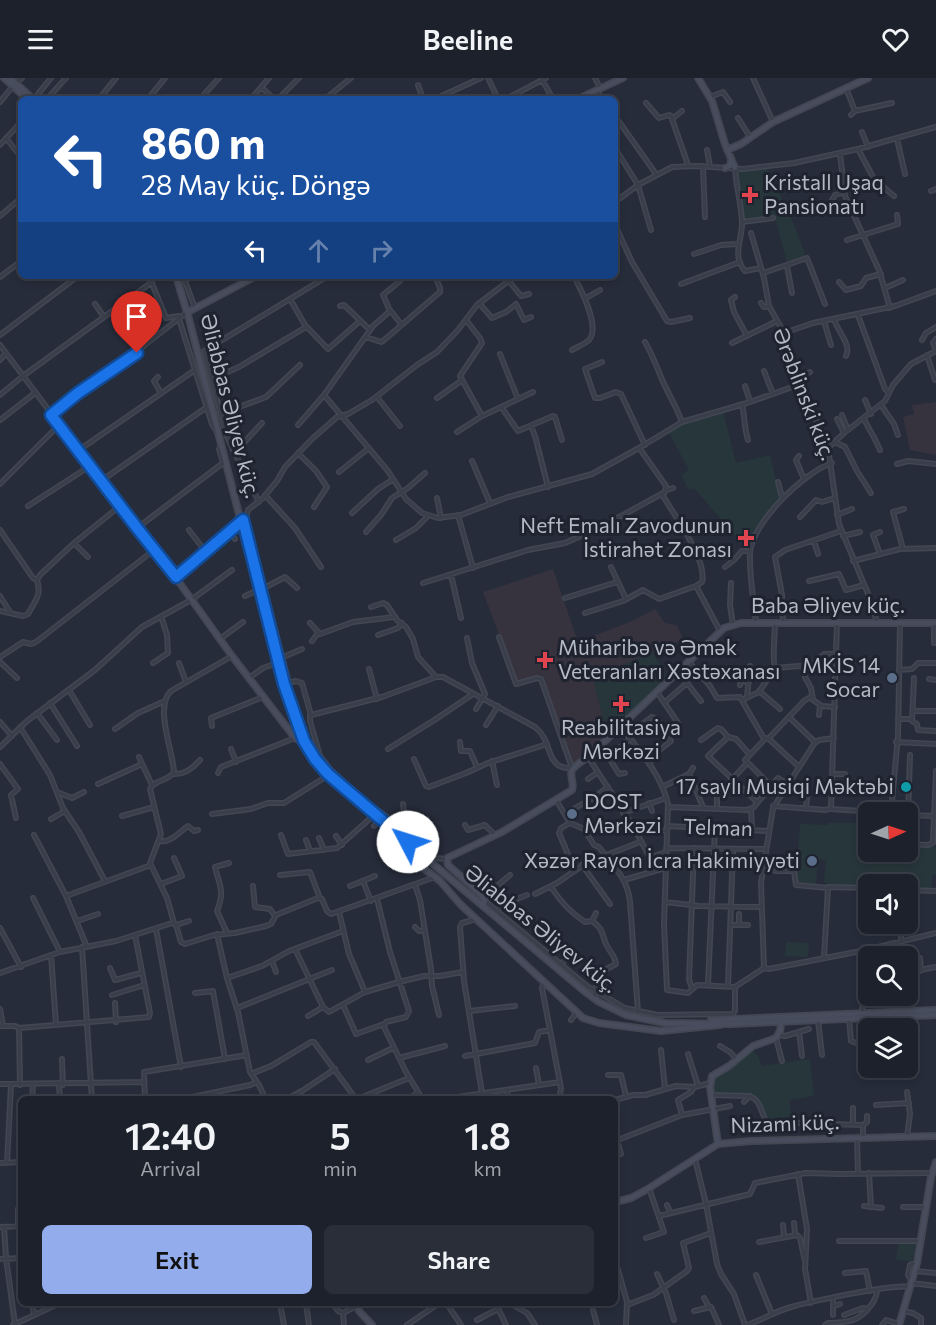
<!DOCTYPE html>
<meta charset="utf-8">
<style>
:root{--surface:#1c212c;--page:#292e38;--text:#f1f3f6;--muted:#a0a3a9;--line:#3a3e48;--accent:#93acec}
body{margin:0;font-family:Commissioner,sans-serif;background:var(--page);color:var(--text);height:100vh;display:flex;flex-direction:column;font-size:22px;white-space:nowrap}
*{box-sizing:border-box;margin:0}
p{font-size:20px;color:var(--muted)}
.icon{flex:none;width:33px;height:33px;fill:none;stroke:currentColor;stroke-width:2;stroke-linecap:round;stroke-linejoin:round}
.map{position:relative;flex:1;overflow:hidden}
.side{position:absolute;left:18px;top:1018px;width:600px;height:210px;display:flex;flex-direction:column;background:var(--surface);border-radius:9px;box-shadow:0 3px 9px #0003,0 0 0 2px var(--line)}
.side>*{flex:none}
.hud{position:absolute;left:18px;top:18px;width:600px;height:183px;border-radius:9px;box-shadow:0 3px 9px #0003,0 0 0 2px var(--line);background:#1a4fa0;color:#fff;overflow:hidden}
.needle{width:39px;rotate:87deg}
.controls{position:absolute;left:858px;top:724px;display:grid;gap:12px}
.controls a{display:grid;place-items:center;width:60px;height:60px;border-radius:9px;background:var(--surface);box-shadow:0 3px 9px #0003,0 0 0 2px var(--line);font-size:30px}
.pin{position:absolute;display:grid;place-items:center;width:51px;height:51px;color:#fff;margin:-62px -26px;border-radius:50% 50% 50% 0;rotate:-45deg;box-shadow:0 0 6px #0007}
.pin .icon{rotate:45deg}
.me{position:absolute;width:66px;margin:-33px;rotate:310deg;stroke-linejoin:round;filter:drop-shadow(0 0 4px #0008)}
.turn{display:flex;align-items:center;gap:21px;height:126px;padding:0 24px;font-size:27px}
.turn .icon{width:78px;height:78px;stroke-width:2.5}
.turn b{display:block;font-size:42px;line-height:51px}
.lanes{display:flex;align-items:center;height:57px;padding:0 24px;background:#0003;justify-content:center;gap:30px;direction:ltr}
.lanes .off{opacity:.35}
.eta{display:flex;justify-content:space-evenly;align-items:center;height:102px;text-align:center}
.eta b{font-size:36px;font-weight:600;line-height:42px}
.primary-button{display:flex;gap:12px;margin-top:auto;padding:12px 24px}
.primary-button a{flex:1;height:69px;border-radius:9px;background:var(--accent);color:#111;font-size:24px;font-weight:600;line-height:69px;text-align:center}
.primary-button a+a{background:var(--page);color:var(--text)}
header{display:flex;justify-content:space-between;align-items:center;height:78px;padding:0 24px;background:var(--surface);font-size:27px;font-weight:600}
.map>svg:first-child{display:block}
</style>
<header><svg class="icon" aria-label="menu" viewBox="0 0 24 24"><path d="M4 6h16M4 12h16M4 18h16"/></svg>Beeline<svg class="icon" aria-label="heart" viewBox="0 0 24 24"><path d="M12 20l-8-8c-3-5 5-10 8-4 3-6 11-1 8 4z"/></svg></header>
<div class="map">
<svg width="936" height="1247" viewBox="0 0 936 1247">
<rect width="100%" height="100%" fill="#262c3a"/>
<path fill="#36333f" d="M936 324V377L910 372 903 339 914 336 912 327Z
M553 491 578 564 632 543 655 531 665 545 677 547 683 561 593 600 605 648 608 654 574 686 571 685 541 596 517 604 483 514Z"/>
<path fill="#27363b" d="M768 90 795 149 806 179 787 185 775 138 744 143 737 92Z
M723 333 736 385 770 377 780 419 747 466 749 468 746 470 694 410 689 412 681 397 689 392 668 353 691 342Z
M653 574 667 599 609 653 605 648 593 600Z
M829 745H868V774H908V768L936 769V797H932L931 811 908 810V807H835L824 804 826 782 818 781 816 807 796 805 800 746 826 747Z
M786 864 809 865 808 879 785 878Z
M752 973 757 976 762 988 810 981 814 1018 789 1022 792 1043 767 1042 760 1022 756 1018 752 1016H716L713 1014V1000Z
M899 1164H916L912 1184 896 1181Z"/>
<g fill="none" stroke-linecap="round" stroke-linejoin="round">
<defs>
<path id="street" d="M488 0 498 21
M541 0 553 21
M595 0 600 10
M753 0 773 44
M16 5 22 0
M418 7 423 21
M261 9 274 21
M846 10 855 33
M596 12 603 21
M38 16 42 21
M710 19 723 14 730 24
M34 21 51 0
M47 21 66 0
M99 21 116 0
M148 21 165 0
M200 21 219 0
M251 21 269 0
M278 21 299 0
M325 21 351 0
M435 21 481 0
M506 21 546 0
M0 24 13 8
M646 25 659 40 669 37 671 38 688 87
M851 37 855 33 892 25
M615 38 656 96
M738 40 750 59
M672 41 682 33
M862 54 868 69
M6 60 21 79
M897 61 905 96
M0 67 21 44
M615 70 638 107 651 152
M858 71 874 101 894 118
M707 72 710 88
M840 76 845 118 879 192 890 230
M703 88 705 139
M735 90C736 108 741 125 742 143 743 161 731 177 745 193L761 190
M931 113 936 111
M615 124 638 107 672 89 696 88 743 91 794 85 858 71 936 49
M831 124 835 117 844 114
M0 138 21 120
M742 144 773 140
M615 147 632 184 667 243 671 244 690 240
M751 155 764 200 769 228 784 255 801 306 828 370 839 446 871 523 877 545
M847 162 898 146 897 137
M694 176 721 167 737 166
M787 188 792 215
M763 195 807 180 825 226
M98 198V199
M149 198 166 240 179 238 181 239
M183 198 195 230
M399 198 400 203 383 217 390 233 373 248 324 317 388 393 406 421 422 435 438 440 461 437 508 419 592 396 639 370 682 344 747 325 801 306
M0 199 21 183
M184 203 193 198
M509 203 521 218 529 216
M839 204 846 212 861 208 866 200 881 196
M681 206 740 184
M885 210 903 202
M735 219 731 222 734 234 747 258
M586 220 600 212
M290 221 305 247 328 271 360 243
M479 225 492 240 506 234 516 226 524 242 531 239
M761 225 764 229 769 228
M95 226 104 239
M340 228 344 227 370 252
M390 232 401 246
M858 237 885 311 889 315
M179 241 212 346 218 356
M834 241C837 253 852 266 846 278
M466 242 480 260 482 265 460 298 482 338
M824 243 831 267
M784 255 813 245 895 228 936 213
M0 257 78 198
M366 259 381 264 383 263 440 214V210L437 203 441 198
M922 262 926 255 936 249
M645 264C652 276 656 287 661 299 667 314 676 327 682 344
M732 265 777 243
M0 267 137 450 176 499
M572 272C577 269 585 266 589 262 601 249 580 210 574 198
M500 276 518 321
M927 277 935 302
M0 282 6 275
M602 284 585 291 595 320H600L616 314 621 316 645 367
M764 293 773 316
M158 299 154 303 161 315
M798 299 810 294
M211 301 239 289 306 249
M745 308 750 323
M0 317 23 298 152 204
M377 319 400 348
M437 320 461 303
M865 322 871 336
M742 326C745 339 744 350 748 362
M881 327 894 346 898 357
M502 330 518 353 553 338 555 339 562 362
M220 336 266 319 300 287
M51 337 84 311 135 277 146 266 186 235
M842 337 848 352
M837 341 844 355
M864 341C870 353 875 360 880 372
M0 342 35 315
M298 347 324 317
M531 348 535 358 548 409
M457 354 482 338 533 314
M835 364 845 369 857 393 871 415
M828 370 844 355 885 323 893 307 911 286 936 273 933 265 936 261
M79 372 195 292
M233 372 240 369 262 345
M298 375 316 393 327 409 314 429
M799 378 796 382 804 401
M472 383 490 425
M897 386 908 383 936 386
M339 394 369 370
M101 403 207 329
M778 404 782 419
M0 406 59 347
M667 412 673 410
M265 417 295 450 321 489
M437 420 441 440
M259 424 227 359 204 273 328 198
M28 428 90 388
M352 435 378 411 392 402
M458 437 473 490
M837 437 852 431
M800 439 816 422 822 424 835 420
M246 440 289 605
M241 443 246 440 248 432 263 420 277 403 285 389 312 361 337 339 348 336 372 322 417 287 437 274 458 252 477 227 515 198
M137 450 223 385 219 371 221 369
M0 452 33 500 37 502
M189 452 205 473
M228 453 235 461
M366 454 381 437 392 420 408 410 425 395
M843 458 860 454
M396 462 416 450 428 438
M814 463 818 476
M74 465 88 479
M903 471 893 434 904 431
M880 476 873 457 880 454
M853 483 900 471 936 470
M611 489 626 521
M725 489 734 482 742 473H750
M451 497 461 540
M809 503 839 496 846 512 864 507
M423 505 528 472 565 465 601 449 665 414 666 408 640 371
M731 505 730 527 733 547
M696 508 720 553
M264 510 285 499 297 510
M0 518 10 534
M245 518 258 512
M565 520 617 504
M371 529 383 525 387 527 397 542 406 549 413 561 418 579 436 599
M0 533 23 538 28 536C35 523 42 517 37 502L40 497 74 465 120 428
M585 535 623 523 643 512 659 521 696 508 702 504C708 482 673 436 662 416
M310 545 320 556 353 544 394 539
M756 545C754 523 749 498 750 475 751 446 804 394 832 385
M775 545C775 554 772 585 775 590
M783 545 782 517 775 479 785 472 841 453
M378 557 398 550 402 545
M499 559 516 606 537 600 541 601 572 690
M467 560 472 585 485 616 476 631
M220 561 243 544
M312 563 318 555
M934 565V545
M0 579 23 564 31 566 36 564 154 472
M281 580 302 571
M0 584 17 600
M689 584 710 608 717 620 740 619 763 659 770 662 798 688
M153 585 168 575 167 557 161 538
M179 585 186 604
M803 587 805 599 811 610 813 622 822 628 835 629
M369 591 377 621
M899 592 912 591 918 585H936
M249 600 263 590 277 585
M914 600 912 643 917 646 918 652 936 653
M929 601 936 602
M284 606 296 603 302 605 311 637 382 619 436 599H443L535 649C551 662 546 678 558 687 562 690 568 690 573 691
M740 607 741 603 749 604
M69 612 90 647
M759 613 780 631
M657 614 678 645
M747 619 750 588
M742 622 759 614 775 590 811 587 824 576H837
M665 624 687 605 701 623
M50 625 77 668
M913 633H936
M37 635 57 662
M310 637V643L320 678 331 692 366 724 403 750 429 777 436 780 446 781
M819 637 820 627
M789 639 815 664
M898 641H912
M0 644 12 658
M486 647 498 628
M212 648 211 640 263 619
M20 649 50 697 63 730 79 754 105 803
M621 649C639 672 661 696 668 726L664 846 667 912 688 915 697 907 735 909 764 890
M115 651 138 635 165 623
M627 657 652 639 657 641 671 663 656 675 649 686
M765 661 745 682 770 707
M768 661 804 623 812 618
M701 662 718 650 721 651 728 659
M460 664 461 673H470L477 689
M896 664 936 666
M601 667 619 696 625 695
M0 669 27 643 95 592 142 549 191 522 232 492
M620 669 630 661
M231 671 236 684
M388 671 436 641 473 616
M750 677 736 661 728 659 708 678 757 724
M139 679 152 707
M588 679 633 748 648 776 651 779 666 774
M414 681 426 708 429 709 466 695 488 685 547 666
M492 683 497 707
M0 686 18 711 11 717 16 740
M218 695 221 689 295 660
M174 696C185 697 193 690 200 682
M689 696 693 690
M833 696H845
M588 701 598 694
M98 706 142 686
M662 709 689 696 703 729
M57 714 72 720 84 714
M592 721 608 709
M556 722 570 745 584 751 594 767 599 769C612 787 628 800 630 824L638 934
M649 725 652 733
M403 726 405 741 403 750
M773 728 826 732 831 730 837 545
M668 729 746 732 753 730 778 700 787 706
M717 730V718L747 685
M751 731 752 750
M806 731 808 712
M830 731 894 735
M891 734 898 658 900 545
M623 735 666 720
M212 736 251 731 268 725H284L327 698
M565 736 584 725
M908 737 910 677
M908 737 934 738
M122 738 154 729
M51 741 65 733
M570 745 561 750 559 755 575 793
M465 747 468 752 485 747 495 757
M374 748 380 742
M667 748 769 753
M660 753 667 752
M382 754 387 748
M34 757 66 818 87 869
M281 757 288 776 337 770 374 737
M336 758 342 767
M319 760 324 772
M306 762 310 773
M393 762 397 757
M160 763C171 765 179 754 188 748L194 753 198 752
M397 765 406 768
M908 766 928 767 933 765 936 693
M908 766V758
M666 770 765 771
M582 787 610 826
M775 793H794L796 807 828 810
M280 797 310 794 320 820
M624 802 665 790
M363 803 371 823
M161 806 182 798 174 780
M415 807 420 822 431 891 432 908 439 937
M253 808 255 829 270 831 275 838
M350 808 375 798
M551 809C560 823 571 835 585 844L592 843C605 852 601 857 607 868 611 876 615 877 616 886L599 895 594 919
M908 812 936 813
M535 816 557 805 586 785 640 764
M66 818 151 787
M484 819 510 797
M33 820 60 874
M377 821 390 874 409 933 406 939 386 944 384 949 406 994 423 1022
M485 823 587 908 625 930 657 937 733 936 735 933V909
M665 824 699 828 761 829
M497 832 507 825 527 817
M339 834 349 876 365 914
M739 836V847
M476 841 462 845 460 849 464 903 482 1015
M77 843 98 836
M592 843 596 835
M174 845 167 820 150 785 161 756 150 711C155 701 169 703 174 694 173 673 154 629 171 613L232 578
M176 847 189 843
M731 847H748
M415 849 419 853 425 852
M0 850 21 889
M156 851 181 989
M227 855 217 833C225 812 220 810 215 789L229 785
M217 856 227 900 238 934 250 994 259 1007 266 1022
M901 864V846
M82 869 92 1022
M295 871 323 929 329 934 365 914 399 904 424 898H440L463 894
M51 877 56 947
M824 880 828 809 868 810
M920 880 921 892
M272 883 276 894
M562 885 568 879
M110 890 115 902 141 895
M764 890 761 805 773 730 814 666 819 662 834 660
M764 890 769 891 866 872 936 855
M0 895 60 874 116 863 172 845 176 847 181 864 185 866 214 857 235 855 266 848 271 846 276 837 318 820 322 821 327 833 331 836 435 799
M227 900 262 888 289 873 343 853
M544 904 542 910 561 1010 559 1022
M911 906C911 892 925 891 936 889
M708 907 715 750
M728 908 733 772
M692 910 689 902 694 770
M195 915 213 913 225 981
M112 917 144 907
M862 918H868
M115 925 116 944
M343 927 356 956 384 946
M237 930 332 892
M0 931 3 948
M469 933 515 928
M862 935 866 872
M308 938 323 929
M849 941 851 963 859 966H868
M571 942 576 935
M818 942 822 977
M0 948H15L19 950 149 939 150 935 135 857
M19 950 20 1007
M799 954 802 978
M779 957 785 958 809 951
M776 960 782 983
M720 968 730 974 737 982
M661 972 665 1011
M688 976 698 1008
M465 978 535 965 539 954 550 952
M399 980 445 968
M62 981 63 1007
M368 982 393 970
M536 990 539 1007
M251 996 271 988 311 964H314L356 1021
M608 997H621L626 1018
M0 1006 144 1004
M59 1007 60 1022
M507 1013 509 1022
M711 1017 749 1018C762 1022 760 1035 767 1044L863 1047V1060
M32 1022 33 1007
M145 1022 144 994 247 977
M178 1022 250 1007 257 1004
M285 1022 302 1013 335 991
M355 1022 409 1000
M408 1022 418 1014
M437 1022 560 1004
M615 1022 633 1017H645L676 1008 695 1009 710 1005
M744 1024 750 1018
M876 1027 909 1025
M853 1030V1046
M682 1037 678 1022 691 1014 694 1009
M863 1047 867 1044V1038
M765 1051 766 1044
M615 1056 621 1076
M907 1059 910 1036 907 1014
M857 1060 858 1096
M615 1063 682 1037 730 1028
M695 1081 706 1126 717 1186 721 1196 734 1216 745 1247
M0 1085 21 1084
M7 1085 11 1007
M869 1095 871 1129
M798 1096 807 1151 805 1191 811 1225
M667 1127 670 1134
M864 1128 882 1130
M903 1129H926
M18 1131V1147
M659 1138 750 1116 755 1105 806 1095 839 1096 932 1095
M794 1145 795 1156
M783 1147 784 1158
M0 1149 21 1148
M4 1149 6 1180 15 1246
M646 1160 664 1154 649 1110
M839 1163H921
M759 1164 797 1157 800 1160 805 1183
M0 1181 21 1180
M615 1181 627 1224 626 1247
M915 1193 936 1195
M845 1195 866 1193 870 1213
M657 1196 666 1215 674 1242
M756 1197 772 1236
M912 1203 908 1197 910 1187 917 1185
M911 1205 936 1208
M704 1220 709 1229
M833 1221V1237
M32 1226 34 1236
M280 1226 284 1247
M306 1226 309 1247
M333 1226 338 1233 343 1235 357 1228
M447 1226 461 1247
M496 1226 506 1247
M511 1226 527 1235 535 1247
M627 1227 653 1217 687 1193 689 1190 683 1165 711 1155
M834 1228 840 1226
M593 1232 597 1247
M694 1233 711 1229 719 1247
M903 1233 913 1235 921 1240V1247
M343 1235 344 1247
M844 1237 863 1230 868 1231
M477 1242 498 1231
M13 1247 58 1226
M407 1247 438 1226
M747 1247C762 1242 776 1233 791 1229 809 1224 895 1205 910 1209
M825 1247 828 1245C850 1244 859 1244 872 1226 875 1221 877 1218 877 1212
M882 1247 886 1242 899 1246"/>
<path id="secondary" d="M4 0 27 21
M10 0 33 21
M698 0 712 23 725 66 735 90
M578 21 623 0
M727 72 741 66 773 44 868 0
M725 90 730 88 731 83
M176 198 189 241 285 616C295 646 305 674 327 697L584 913 599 924 626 937 665 945 730 946 936 937
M188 234 256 198
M241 443 178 496 176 500 232 578 295 660 302 664
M408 764V773L418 786 440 803 460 826 583 940 599 945 661 953 720 947
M483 826 485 823 482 817 448 787 447 780 502 754 572 712C575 705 569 699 572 692 575 687 584 682 588 679L724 550 741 545H936
M711 942 936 932
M718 1066 710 1009 712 998 729 988 753 968 776 960 780 953 782 941
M615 1124 631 1120 646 1112 718 1066 751 1063 936 1058
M358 1226 359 1233 372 1247
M899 1247 917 1185 931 1099 936 1084"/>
</defs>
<use href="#street" stroke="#424753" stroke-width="6"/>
<use href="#secondary" stroke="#424753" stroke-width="8"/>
<use href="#street" stroke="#393e4a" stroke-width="3"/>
<use href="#secondary" stroke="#474d5d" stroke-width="4.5"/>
</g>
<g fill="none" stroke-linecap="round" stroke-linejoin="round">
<defs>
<path id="route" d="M137 275 78 315 51 337 137 450 176 499 243 442 284 606 304 663 315 681 328 696 408 764"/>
</defs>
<use href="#route" stroke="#114b97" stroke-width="15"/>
<use href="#route" stroke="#1a73e8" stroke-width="10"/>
</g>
<g fill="#e0444e" stroke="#1e232f" stroke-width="2">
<path d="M747 108h6v6h6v6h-6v6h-6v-6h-6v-6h6z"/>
<path d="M743 451h6v6h6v6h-6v6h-6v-6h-6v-6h6z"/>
<path d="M542 573h6v6h6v6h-6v6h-6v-6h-6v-6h6z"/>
<path d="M618 617h6v6h6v6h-6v6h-6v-6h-6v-6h6z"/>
</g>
<g fill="#5c6f8a" stroke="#1e232f" stroke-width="2">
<circle cx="892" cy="600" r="6"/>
<circle cx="572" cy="736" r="6"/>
<circle cx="812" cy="783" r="6"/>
</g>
<circle fill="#0f9aa8" stroke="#1e232f" stroke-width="2" cx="906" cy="709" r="6"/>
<g text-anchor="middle" stroke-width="6" stroke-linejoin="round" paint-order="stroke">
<g font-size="21" fill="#b4b9c6" stroke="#1e232f" text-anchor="end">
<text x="764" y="112" text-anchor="start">Kristall Uşaq<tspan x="764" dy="24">Pansionatı</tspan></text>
<text x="732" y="455">Neft Emalı Zavodunun<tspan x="732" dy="24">İstirahət Zonası</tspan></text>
<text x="558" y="577" text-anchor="start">Müharibə və Əmək<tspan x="558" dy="24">Veteranları Xəstəxanası</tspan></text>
<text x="880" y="595">MKİS 14<tspan x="880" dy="24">Socar</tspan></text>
<text x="621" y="657" text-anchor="middle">Reabilitasiya<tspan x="621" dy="24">Mərkəzi</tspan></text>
<text x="894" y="716">17 saylı Musiqi Məktəbi</text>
<text x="584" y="731" text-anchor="start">DOST<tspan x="584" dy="24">Mərkəzi</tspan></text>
<text x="800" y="790">Xəzər Rayon İcra Hakimiyyəti</text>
</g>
<g font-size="21" fill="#b4b9c6" stroke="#1e232f">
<text transform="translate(804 316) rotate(69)" y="7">Ərəblinski küç.</text>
<text transform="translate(230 328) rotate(76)" y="7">Əliabbas Əliyev küç.</text>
<text x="828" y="535">Baba Əliyev küç.</text>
<text transform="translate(718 750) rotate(2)" y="7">Telman</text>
<text transform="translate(541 851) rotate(39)" y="7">Əliabbas Əliyev küç.</text>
<text transform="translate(785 1046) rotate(-2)" y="7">Nizami küç.</text>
</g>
</g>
</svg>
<div class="controls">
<a><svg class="needle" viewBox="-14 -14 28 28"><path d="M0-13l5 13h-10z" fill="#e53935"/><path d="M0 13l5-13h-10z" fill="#a0a3a9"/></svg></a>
<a><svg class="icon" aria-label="sound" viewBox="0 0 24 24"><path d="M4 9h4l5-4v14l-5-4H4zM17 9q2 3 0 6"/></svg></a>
<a><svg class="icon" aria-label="search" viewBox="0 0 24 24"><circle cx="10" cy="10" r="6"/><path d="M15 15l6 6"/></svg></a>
<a><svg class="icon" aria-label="layers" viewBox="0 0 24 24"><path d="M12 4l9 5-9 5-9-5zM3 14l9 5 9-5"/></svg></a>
</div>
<div class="pin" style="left:137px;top:275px;background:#d93025"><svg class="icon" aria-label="arrive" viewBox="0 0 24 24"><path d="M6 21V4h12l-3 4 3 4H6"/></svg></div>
<svg class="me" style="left:408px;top:764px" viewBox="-20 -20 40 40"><circle r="19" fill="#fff"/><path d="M0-13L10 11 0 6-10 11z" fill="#1a73e8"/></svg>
<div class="hud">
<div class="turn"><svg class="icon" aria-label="left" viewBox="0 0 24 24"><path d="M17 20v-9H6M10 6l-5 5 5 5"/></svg><div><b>860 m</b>28 May küç. Döngə</div></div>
<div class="lanes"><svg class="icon" aria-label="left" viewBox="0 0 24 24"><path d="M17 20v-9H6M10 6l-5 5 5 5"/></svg><svg class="icon off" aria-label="ahead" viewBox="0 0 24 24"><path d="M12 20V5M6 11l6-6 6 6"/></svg><svg class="icon off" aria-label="right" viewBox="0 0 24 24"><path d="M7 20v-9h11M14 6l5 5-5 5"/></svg></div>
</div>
<section class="side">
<div class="eta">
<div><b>12:40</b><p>Arrival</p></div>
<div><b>5</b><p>min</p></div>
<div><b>1.8</b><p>km</p></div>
</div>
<div class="primary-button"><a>Exit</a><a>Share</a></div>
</section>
</div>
